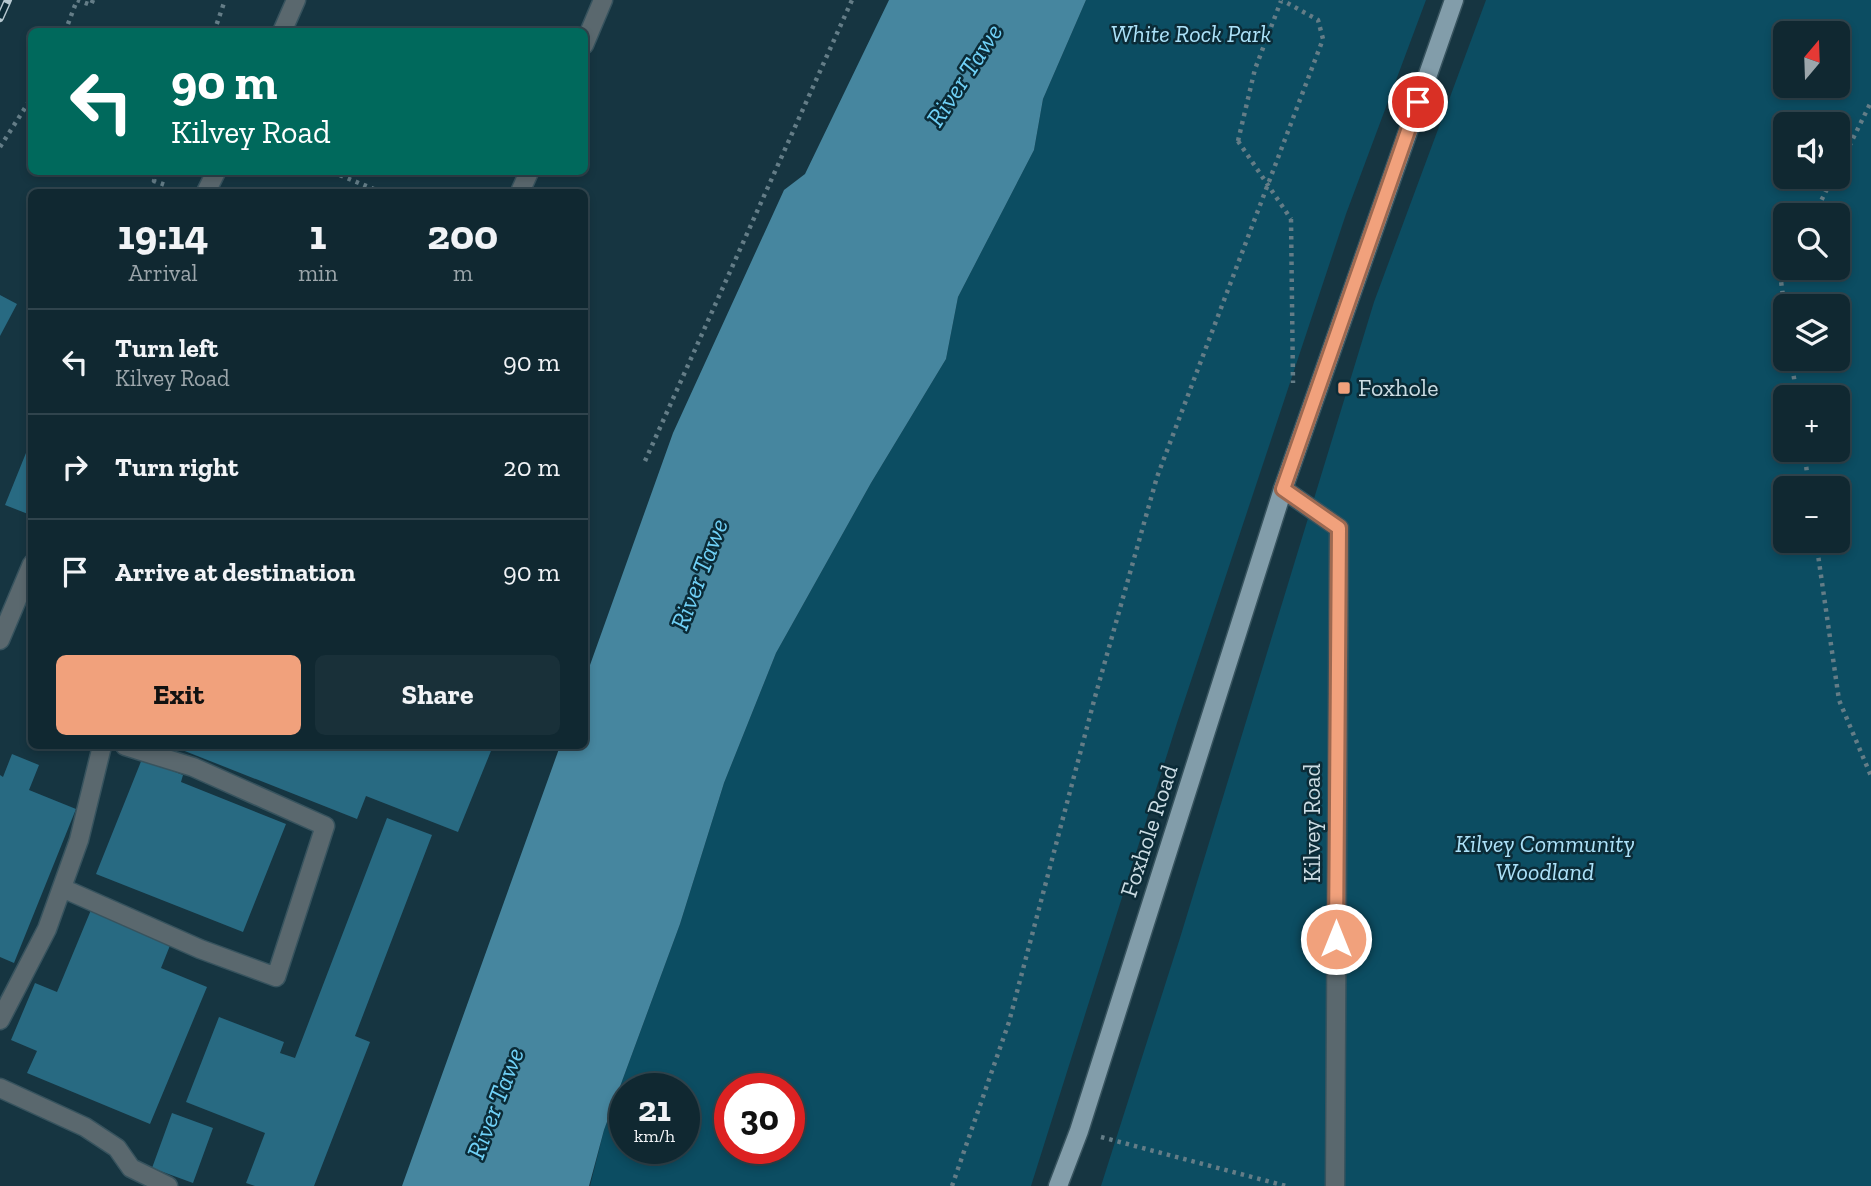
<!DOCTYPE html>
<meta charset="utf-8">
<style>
:root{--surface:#102831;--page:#193039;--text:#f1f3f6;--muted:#9ca6ab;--line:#30444d;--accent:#f1a17c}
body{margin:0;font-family:"Zilla Slab",serif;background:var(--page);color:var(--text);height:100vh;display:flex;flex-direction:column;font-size:26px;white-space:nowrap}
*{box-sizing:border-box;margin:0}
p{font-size:23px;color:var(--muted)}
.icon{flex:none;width:38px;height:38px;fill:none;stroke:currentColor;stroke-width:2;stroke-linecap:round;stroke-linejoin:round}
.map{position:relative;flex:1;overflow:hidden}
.drawer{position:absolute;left:28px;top:189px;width:560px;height:560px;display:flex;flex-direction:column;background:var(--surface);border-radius:10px;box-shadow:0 4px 10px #0003,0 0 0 2px var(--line)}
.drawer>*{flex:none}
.top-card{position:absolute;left:28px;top:28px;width:560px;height:147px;border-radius:10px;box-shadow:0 4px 10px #0003,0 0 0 2px var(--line);background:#00695c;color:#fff;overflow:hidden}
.needle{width:46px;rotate:19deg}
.controls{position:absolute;left:1773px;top:21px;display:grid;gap:14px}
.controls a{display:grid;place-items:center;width:77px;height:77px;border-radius:10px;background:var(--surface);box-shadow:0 4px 10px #0003,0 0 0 2px var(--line);font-size:35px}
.speed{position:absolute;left:609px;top:1073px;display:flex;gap:14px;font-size:35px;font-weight:700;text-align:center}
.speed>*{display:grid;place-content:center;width:91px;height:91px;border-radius:50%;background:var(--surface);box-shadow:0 4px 10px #0003,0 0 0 2px var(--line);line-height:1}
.speed small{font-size:18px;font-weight:400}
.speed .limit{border:10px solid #d22;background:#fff;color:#111}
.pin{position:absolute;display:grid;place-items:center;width:60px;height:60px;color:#fff;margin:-30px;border:4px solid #fff;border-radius:50%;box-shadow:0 2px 7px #0007}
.me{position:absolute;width:77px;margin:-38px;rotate:0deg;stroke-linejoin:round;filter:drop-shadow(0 0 5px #0008)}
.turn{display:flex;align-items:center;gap:24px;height:147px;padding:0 28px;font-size:32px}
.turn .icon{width:91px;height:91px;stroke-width:2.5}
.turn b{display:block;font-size:49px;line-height:60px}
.eta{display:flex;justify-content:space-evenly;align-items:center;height:119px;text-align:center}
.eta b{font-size:42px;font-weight:800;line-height:49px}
.cta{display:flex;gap:14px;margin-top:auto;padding:14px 28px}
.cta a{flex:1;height:80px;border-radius:10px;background:var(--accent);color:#111;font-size:28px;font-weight:800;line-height:80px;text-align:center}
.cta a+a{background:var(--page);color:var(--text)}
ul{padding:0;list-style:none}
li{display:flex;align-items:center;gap:21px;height:105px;padding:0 28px;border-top:2px solid var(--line)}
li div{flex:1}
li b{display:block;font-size:26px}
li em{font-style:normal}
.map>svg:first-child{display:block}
</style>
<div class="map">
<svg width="1871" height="1186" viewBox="0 0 1871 1186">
<rect width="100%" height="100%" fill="#163541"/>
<path fill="#0c4d62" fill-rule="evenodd" d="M1086 0H1426L1346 214 1177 723 1031 1186H590L604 1130 680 924 724 783 776 653 871 483 946 359 958 297 1034 150 1043 99ZM625 1088H684V1148H625ZM730 1088H789V1148H730Z
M1486 0H1871V1186H1101L1180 938 1374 302ZM1785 33H1838V86H1785ZM1785 124H1838V177H1785ZM1785 215H1838V268H1785ZM1785 306H1838V359H1785ZM1785 397H1838V450H1785ZM1785 488H1838V541H1785Z"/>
<path fill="#46869f" d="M889 0H1086L1043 99 1034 150 958 297 946 359 871 483 776 653 724 783 680 924 604 1130 589 1186H402L560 746H584L585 679 673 433 784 190 805 174Z"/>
<path fill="#286a82" d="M0 295 17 304 0 336Z
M28 448 32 450V506L28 514 5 505Z
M172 746H493L458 832 366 796 357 819Z
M12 754 39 765 29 790 76 809 14 963 0 957V775L3 777Z
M142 759 183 775 181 782 286 824 243 932 96 874Z
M387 818 432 835 355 1036 370 1042 314 1186H255L246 1183 265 1133 186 1102 219 1017 284 1042 280 1053 295 1058Z
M91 910 171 943 161 968 207 987 150 1124 27 1073 37 1051 11 1040 35 983 57 992Z
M172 1113 213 1128 193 1183 152 1168Z"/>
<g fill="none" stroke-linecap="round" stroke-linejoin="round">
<defs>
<path id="minor" d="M282 32 296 0
M584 45 603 0
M206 192 216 172
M520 192 529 172
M1283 489 1339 528 1335 1186
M0 640 32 564
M62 888 200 949 276 977 325 826 193 767 125 746
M0 1020 47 929 79 840 102 746
M0 1088 85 1127 117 1148 131 1168 168 1186"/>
<path id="major" d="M1058 1186 1079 1131 1283 489 1454 0"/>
</defs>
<use href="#minor" stroke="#37535e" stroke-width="21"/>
<use href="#major" stroke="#37535e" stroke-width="21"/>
<path stroke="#647d87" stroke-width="4.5" stroke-dasharray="3.5 5" stroke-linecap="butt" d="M65 32 77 0 91 5 93 0
M214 32 225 0
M1238 141 1255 69 1281 1
M0 147 32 97
M1838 169 1871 102
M158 172 154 181 166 185 162 192
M332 172 381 192
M1814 215 1833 177
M1291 219 1293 383
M1785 311 1781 281 1788 268
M1791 359 1797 397
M1804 450 1809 488
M645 461 852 0
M1816 541 1839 700 1871 776
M1101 1137 1286 1186
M952 1186 1009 1022 1095 697 1157 477 1323 39 1318 20 1282 0"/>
<use href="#minor" stroke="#5a686e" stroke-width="18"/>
<use href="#major" stroke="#829daa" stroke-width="18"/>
<defs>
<path id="rail" d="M0 18 8 0"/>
</defs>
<use href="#rail" stroke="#b6c8d0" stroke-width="8"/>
<use href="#rail" stroke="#0b2b37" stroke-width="5" stroke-dasharray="16" stroke-linecap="butt"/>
<path stroke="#647d87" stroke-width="4.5" stroke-dasharray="3.5 5" stroke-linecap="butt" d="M1238 141 1291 219"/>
</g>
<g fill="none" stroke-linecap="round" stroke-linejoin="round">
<defs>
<path id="route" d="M1336 939 1339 528 1283 489 1418 102"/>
</defs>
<use href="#route" stroke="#9d6951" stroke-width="18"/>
<use href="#route" stroke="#f1a17c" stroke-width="12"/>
</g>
<rect fill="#f1a17c" stroke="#0b2b37" stroke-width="2.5" x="1337" y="381" width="14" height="14" rx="3.5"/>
<g text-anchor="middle" stroke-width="5" stroke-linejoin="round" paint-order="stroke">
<g font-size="24" font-style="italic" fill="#ade2f9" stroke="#0b2b37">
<text x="1191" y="42">White Rock Park</text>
<text x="1545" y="852">Kilvey Community<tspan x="1545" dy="28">Woodland</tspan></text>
</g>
<g font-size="24" fill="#cbdce3" stroke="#0b2b37" text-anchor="start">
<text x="1358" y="396">Foxhole</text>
</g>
<g font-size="24" fill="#cbdce3" stroke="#0b2b37">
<text transform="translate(1312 823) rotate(-90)" y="8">Kilvey Road</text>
<text transform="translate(1149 831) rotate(-72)" y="8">Foxhole Road</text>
</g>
<g font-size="26" font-style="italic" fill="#70d1f7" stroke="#0b2b37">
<text transform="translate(964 75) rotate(-57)" y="9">River Tawe</text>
<text transform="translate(699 574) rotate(-69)" y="9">River Tawe</text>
<text transform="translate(495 1103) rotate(-69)" y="9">River Tawe</text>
</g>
</g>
</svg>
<div class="controls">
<a><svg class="needle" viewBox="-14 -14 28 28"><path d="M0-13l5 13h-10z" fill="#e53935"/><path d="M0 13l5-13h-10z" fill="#9ca6ab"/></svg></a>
<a><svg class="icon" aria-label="sound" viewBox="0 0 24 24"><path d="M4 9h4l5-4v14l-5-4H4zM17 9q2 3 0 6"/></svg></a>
<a><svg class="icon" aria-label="search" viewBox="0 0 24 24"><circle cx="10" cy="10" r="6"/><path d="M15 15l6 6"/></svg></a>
<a><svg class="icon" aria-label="layers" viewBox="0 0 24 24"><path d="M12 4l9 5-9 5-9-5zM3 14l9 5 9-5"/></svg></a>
<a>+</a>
<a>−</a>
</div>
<div class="speed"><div>21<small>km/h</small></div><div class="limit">30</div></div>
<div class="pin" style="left:1418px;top:102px;background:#d93025"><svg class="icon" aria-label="arrive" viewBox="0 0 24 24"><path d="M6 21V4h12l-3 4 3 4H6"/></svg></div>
<svg class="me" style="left:1336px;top:939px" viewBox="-20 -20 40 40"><circle r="17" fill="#f1a17c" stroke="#fff" stroke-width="3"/><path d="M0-11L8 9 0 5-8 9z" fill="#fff"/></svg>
<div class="top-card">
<div class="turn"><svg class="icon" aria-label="left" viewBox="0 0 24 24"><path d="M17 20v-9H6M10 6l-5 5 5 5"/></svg><div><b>90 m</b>Kilvey Road</div></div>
</div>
<section class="drawer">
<div class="eta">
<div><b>19:14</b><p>Arrival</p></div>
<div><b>1</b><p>min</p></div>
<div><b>200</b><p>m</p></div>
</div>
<ul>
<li><svg class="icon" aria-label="left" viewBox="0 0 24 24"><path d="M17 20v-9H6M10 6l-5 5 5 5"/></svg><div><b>Turn left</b><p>Kilvey Road</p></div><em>90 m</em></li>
<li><svg class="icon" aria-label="right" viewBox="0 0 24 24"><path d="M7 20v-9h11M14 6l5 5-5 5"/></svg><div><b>Turn right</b></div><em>20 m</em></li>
<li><svg class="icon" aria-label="arrive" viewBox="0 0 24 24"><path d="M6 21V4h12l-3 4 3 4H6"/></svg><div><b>Arrive at destination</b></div><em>90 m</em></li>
</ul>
<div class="cta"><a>Exit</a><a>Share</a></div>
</section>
</div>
